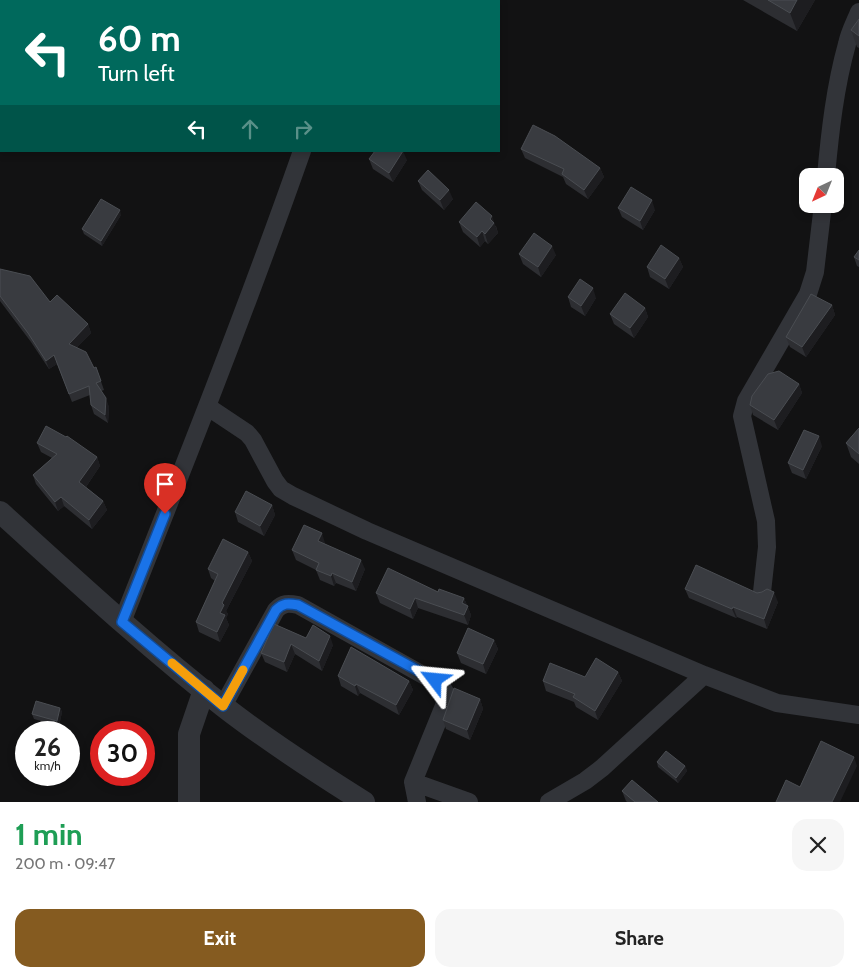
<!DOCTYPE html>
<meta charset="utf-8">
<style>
:root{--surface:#fff;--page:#f6f6f6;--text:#222;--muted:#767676;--accent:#855b20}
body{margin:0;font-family:Cabin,sans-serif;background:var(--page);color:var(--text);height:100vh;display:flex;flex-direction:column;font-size:19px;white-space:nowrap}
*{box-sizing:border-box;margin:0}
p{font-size:16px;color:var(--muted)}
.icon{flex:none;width:28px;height:28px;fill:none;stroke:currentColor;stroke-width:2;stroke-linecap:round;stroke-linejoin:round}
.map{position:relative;height:802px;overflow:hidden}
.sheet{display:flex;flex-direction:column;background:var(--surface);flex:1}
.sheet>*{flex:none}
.guide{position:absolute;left:0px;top:0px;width:500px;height:152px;box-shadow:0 2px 8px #0003;background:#00695c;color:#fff;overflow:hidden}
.needle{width:32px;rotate:223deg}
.buttons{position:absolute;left:799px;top:168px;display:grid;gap:10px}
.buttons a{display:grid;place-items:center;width:45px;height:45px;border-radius:10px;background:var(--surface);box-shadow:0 2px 8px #0003;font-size:25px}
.speed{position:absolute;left:15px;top:721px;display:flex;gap:10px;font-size:25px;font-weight:700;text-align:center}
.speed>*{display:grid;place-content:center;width:65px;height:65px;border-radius:50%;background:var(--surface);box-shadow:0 2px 8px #0003;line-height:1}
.speed small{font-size:12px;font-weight:400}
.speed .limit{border:8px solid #d22;background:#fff;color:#111}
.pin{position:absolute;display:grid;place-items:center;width:42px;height:42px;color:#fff;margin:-51px -21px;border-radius:50% 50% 50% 0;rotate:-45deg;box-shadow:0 0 5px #0007}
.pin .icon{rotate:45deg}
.me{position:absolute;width:55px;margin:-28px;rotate:299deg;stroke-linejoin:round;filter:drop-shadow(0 0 4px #0008)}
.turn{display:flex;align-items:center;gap:18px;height:105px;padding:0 15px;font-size:22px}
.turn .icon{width:65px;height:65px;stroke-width:2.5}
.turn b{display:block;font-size:35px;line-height:42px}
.lanes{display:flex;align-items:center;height:48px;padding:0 15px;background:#0003;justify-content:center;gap:25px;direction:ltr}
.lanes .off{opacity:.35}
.round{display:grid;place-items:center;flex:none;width:52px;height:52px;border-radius:15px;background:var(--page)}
.head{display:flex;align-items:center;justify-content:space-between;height:85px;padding:0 15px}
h1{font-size:30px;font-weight:700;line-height:38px;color:#1e9e55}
.button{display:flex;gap:10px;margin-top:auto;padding:10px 15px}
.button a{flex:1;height:58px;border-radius:15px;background:var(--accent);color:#fff;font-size:20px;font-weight:700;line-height:58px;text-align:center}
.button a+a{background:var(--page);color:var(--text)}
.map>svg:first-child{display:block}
</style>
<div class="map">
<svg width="859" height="802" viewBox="0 0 859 802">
<rect width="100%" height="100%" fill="#121213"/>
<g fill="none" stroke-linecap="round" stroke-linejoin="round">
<path stroke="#323439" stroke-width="18" d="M355 1V0
M826 176C830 132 835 87 847 44 849 33 855 22 859 12
M208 407 247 433 253 440 275 481 281 489 293 496 367 531 704 675
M762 592 767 547 766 521 742 416 746 401 808 294 815 272 823 204
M122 622C184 466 246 310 302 151
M223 706 276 610C283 603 288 603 298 605L441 685 445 692 446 701 413 782
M417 802 413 782 469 802
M549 802 585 781 602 768 704 675 777 703 859 715"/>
<path stroke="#323439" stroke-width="22" d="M0 512C73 578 145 645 223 706 268 741 316 772 364 802
M189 802V734L204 690"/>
</g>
<path fill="#2d2e32" d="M743 0H815L797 31Z
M859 19V48L857 47 851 30Z
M521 149 600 168 604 177 588 199 566 184 563 177 525 158Z
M369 159 407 160 393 182 373 169Z
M418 181 453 199 444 210 422 190Z
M618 208 655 210 643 230 622 217Z
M121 215 102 246 84 234 82 229Z
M459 222 496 226 498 233 488 244 485 241 480 247 463 232Z
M859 250V267L857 266 854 257Z
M519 254 556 255 541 277 523 264Z
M679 258 683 267 669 289 650 277 647 267Z
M0 269 50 302 88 324 91 333 77 347 94 368 96 367 104 390 101 391 109 407 108 423 94 414 91 405 90 395 72 402 57 364 49 369 31 342 0 301Z
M568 297 596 298 585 316 571 307Z
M832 305 835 315 806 357 790 347 786 337Z
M645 308 648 317 634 338 614 324 610 314Z
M799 384 802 393 778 430 753 415 750 405Z
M859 428V464L851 457 846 443Z
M37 443 97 457 100 466 86 487 103 501 107 510 92 529 64 506 58 511 36 484 33 475 52 458 41 452Z
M822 446 806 479 792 473 788 463Z
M272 505 275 515 264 536 238 522 235 512Z
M325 543V544L365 569 356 591 336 583 334 586 320 580 316 570 296 560 292 550Z
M248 552 252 561 226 611 228 614 226 618 229 625 220 642 199 632 196 622 215 581 211 578 208 569Z
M685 589 757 593 778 602 767 629 737 617 736 618 689 598Z
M438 592 464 598 471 615 468 625 418 608 413 619 380 603 376 593Z
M306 638 333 645 322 671 295 654 287 672 265 662 261 653Z
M494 640 498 649 486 674 461 663 457 653Z
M618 672 622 681 598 720 576 707 574 702 546 691 543 681 585 677Z
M338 676 409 681 413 690 399 715 360 693 358 696 341 686Z
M480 699 483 709 470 740 446 729 443 720Z
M60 708 62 712 59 726 34 719 32 714Z
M657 762 685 766 687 771 678 783 658 767Z
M622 791 658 802H627L626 801Z"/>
<path fill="#1d1d20" d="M797 0H815L797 31 790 13Z
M0 79 1 82V99L0 100Z
M403 151 407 160 393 182 389 173Z
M600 168 604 177 588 199 584 190Z
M449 190 453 199 444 210 440 200Z
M652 200 655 210 643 230 640 221Z
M120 210 121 215 102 246 101 241Z
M492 216 498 233 488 244 485 234 490 219Z
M482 231 485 241 480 247 477 237Z
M552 246 556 255 541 277 538 267Z
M679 258 683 267 669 289 665 279Z
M593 288 596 298 585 316 581 306Z
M832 305 835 315 806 357 802 347Z
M645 308 648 317 634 338 630 328Z
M88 324 91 333 72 352 69 344Z
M54 355 57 364 49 369 46 361Z
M799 384 802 393 778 430 774 420Z
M106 398 109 407 108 423 105 415Z
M819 436 822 446 806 479 803 470Z
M97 457 100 466 83 491 79 482Z
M61 497 64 506 58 511 55 502Z
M103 501 107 510 92 529 89 520Z
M272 505 275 515 264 536 260 526Z
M322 533 325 543 321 551 318 541Z
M248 552 252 561 226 611 228 614 226 618 229 625 220 642 217 632 222 603Z
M361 560 365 569 356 591 352 582Z
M332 573 336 583 334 586 331 576Z
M774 592 778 602 767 629 764 619Z
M415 598 418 608 413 619 410 609Z
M464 598 471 615 468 625 464 615 462 603Z
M733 607 737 617 736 618 732 609Z
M330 636 333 645 322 671 319 661Z
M494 640 498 649 486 674 483 664Z
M291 644 295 654 287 672 284 662Z
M618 672 622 681 598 720 595 711Z
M409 681 413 690 399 715 396 705Z
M356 684 360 693 358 696 355 686Z
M480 699 483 709 470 740 467 730Z
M60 708 62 712 59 726 57 721Z
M854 757 857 766 840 802H832Z
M685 766 687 771 678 783 676 778Z"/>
<path fill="#393b40" stroke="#4a4d52" d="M141 0H163L165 1H140Z
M768 0H797L790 13Z
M859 19V36L851 30Z
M0 50 1 51V78L0 77Z
M533 125 555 136 600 168 584 190 562 174 564 169 521 149Z
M375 151H403L389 173 369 159Z
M428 170 449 190 440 200 418 181Z
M631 187 652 200 640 221 618 208Z
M101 199 120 210 101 241 82 229Z
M476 202 492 216 490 219 494 223 485 234 482 231 477 237 459 222Z
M534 233 552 246 538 267 519 254Z
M661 245 679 258 665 279 647 267Z
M859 250V260L854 257Z
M0 269 30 276 50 302 57 295 88 324 69 344 86 352 94 368 96 367 101 381 96 383 106 398 105 415 91 405 89 386 69 394 54 355 46 361 28 333 0 296Z
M580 279 593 288 581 306 568 297Z
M625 293 645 308 630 328 610 314Z
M811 294 832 305 802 347 786 337Z
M779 371 799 384 774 420 750 405 752 396 768 374Z
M46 426 66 437 67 436 97 457 79 482 103 501 89 520 61 497 55 502 33 475 57 454 37 443Z
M859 428V454L846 443Z
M804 430 819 436 803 470 788 463Z
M246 491 272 505 260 526 235 512Z
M304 525 322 533 318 541 361 560 352 582 332 573 331 576 316 570 319 563 292 550Z
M223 539 248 552 222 603 224 605 220 613 225 615 217 632 196 622 218 574 208 569Z
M696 565 757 593 762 592 767 589 774 592 764 619 733 607 732 609 685 589Z
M388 568 438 592 439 589 464 598 462 603 468 606 464 615 415 598 410 609 376 593Z
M274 624 306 638 313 625 330 636 319 661 291 644 284 662 261 653Z
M468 628 494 640 483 664 457 653Z
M351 647 409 681 396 705 356 684 355 686 338 676Z
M596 658 618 672 595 711 573 697 575 694 543 681 550 663 585 677Z
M454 688 480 699 467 730 443 720Z
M36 701 60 708 57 721 32 714Z
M821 741 854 757 832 802H776L786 780 800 787Z
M666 751 685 766 676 778 657 762Z
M632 780 658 802H635L622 791Z"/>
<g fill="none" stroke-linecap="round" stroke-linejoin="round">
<defs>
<path id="route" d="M165 514 122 622 223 706 276 610C283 603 288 603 298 605L435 680"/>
</defs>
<use href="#route" stroke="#114b97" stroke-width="12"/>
<use href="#route" stroke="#1a73e8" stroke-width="9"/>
<path stroke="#f59e0b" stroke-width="9" d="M172 663 223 706 243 670"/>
</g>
</svg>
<div class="buttons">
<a><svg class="needle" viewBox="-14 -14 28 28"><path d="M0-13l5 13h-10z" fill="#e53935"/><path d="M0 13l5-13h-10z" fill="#767676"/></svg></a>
</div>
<div class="speed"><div>26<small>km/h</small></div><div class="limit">30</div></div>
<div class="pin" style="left:165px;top:514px;background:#d93025"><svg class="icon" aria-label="arrive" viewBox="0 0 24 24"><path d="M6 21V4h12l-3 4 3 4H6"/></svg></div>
<svg class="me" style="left:435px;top:680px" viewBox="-20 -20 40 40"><path d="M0-17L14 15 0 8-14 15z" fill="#1a73e8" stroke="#fff" stroke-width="4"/></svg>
<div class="guide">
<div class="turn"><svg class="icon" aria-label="left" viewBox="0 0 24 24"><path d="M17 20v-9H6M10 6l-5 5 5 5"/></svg><div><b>60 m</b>Turn left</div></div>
<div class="lanes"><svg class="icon" aria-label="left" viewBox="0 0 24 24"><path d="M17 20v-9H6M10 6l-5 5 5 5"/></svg><svg class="icon off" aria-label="ahead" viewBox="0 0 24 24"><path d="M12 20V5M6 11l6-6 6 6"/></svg><svg class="icon off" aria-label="right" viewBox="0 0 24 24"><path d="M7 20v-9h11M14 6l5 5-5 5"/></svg></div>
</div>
</div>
<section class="sheet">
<div class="head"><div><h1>1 min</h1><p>200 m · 09:47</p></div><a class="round"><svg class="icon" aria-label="close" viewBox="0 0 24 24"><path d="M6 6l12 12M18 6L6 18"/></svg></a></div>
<div class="button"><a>Exit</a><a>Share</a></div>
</section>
